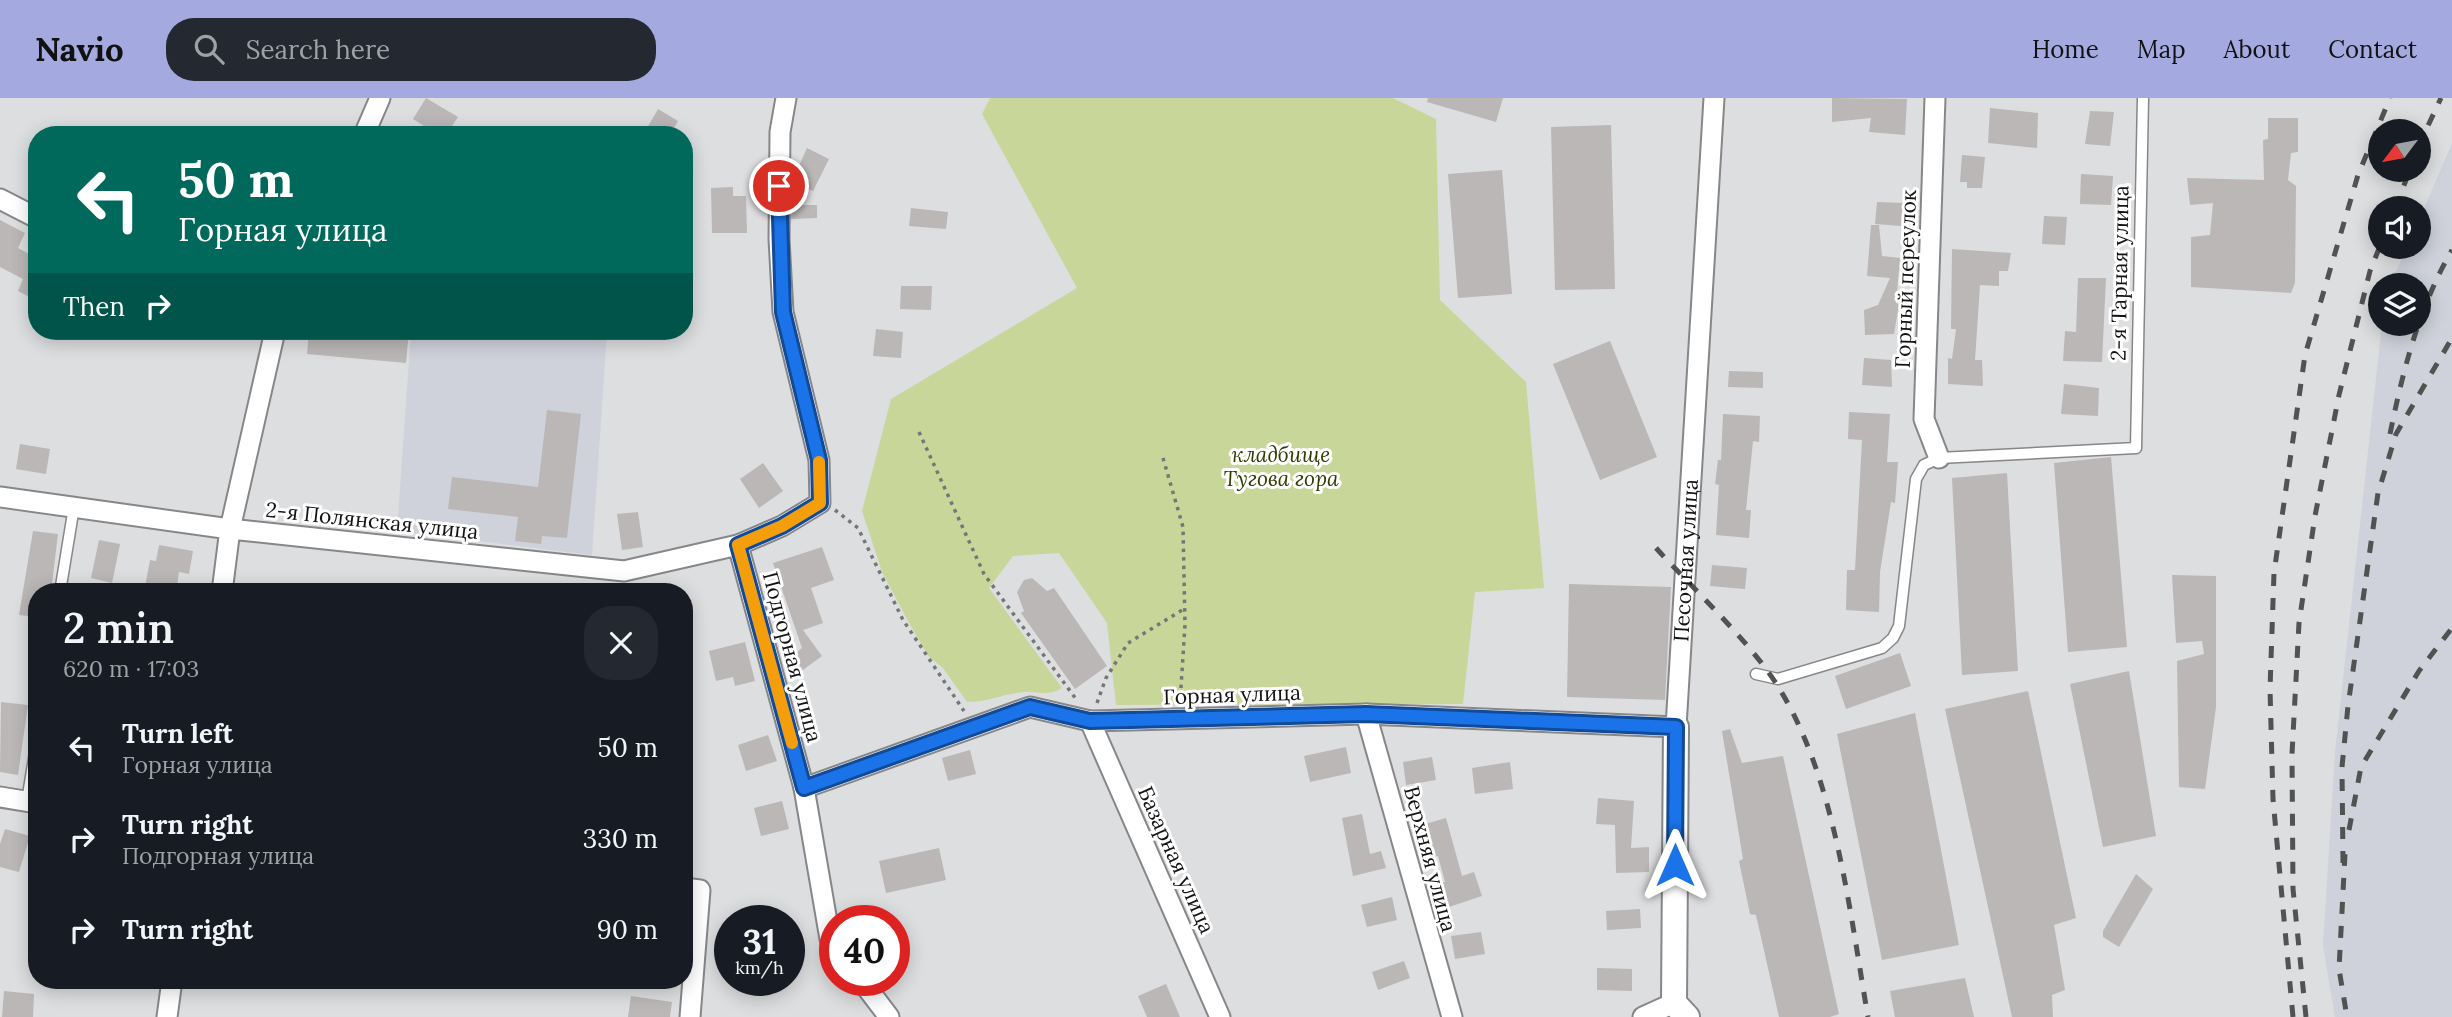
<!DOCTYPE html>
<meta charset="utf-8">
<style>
:root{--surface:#171b24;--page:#242831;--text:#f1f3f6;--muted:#9ea1a6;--accent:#a4a9df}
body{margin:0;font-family:Lora,serif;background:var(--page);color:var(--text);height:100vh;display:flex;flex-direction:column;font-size:26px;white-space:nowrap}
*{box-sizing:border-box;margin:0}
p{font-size:23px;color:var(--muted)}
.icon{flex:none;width:38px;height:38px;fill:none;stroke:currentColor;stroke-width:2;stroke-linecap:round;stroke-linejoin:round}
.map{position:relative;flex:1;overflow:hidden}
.side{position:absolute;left:28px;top:485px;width:665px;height:406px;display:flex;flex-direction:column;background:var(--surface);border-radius:28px;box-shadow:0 4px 18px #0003}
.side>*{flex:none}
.banner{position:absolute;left:28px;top:28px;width:665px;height:214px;border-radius:28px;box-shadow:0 4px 18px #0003;background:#00695c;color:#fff;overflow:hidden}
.needle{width:46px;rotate:238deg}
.fabs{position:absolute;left:2368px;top:21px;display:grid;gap:14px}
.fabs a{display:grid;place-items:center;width:63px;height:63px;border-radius:50%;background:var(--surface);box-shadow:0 4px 18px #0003;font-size:35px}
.speed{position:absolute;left:714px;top:807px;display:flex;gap:14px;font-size:35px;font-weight:700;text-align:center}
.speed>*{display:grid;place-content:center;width:91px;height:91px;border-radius:50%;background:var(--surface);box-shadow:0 4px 18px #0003;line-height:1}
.speed small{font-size:18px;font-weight:400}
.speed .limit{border:10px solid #d22;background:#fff;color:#111}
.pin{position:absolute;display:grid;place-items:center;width:60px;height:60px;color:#fff;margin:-30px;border:4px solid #fff;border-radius:50%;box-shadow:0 2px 7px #0007}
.me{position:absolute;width:77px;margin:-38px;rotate:0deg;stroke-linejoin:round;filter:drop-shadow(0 0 5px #0008)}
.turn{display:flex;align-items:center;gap:24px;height:147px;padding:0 35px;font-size:32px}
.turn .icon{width:91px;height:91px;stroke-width:2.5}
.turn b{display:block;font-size:49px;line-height:60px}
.then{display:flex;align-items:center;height:66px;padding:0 35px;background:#0003;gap:14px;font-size:26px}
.round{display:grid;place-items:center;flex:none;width:74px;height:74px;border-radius:28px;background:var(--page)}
.summary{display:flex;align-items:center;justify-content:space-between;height:119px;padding:0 35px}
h1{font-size:42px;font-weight:600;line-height:52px}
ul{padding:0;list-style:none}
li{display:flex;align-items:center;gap:21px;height:91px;padding:0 35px}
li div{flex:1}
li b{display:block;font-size:26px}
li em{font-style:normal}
header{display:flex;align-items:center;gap:42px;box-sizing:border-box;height:98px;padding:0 35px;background:var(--accent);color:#111}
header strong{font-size:33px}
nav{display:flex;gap:38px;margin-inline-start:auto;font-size:24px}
.search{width:490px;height:63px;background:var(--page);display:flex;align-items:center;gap:18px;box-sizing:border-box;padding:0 24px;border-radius:28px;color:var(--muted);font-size:26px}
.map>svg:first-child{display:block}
</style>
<header>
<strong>Navio</strong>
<div class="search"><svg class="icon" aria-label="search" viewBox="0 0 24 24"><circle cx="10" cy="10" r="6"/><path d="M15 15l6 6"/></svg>Search here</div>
<nav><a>Home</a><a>Map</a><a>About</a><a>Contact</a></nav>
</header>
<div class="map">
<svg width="2452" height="919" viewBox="0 0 2452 919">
<rect width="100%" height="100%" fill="#dddee0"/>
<path fill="#cfd2db" d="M2452 45V919H2335L2323 848 2335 654 2382 226H2418V187H2390L2407 149H2418L2419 122Z
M411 233H607L592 457 397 433Z"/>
<path fill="#c9d699" d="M990 0H1393L1436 21 1440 202 1526 284 1544 490 1475 494 1463 606 1116 607 1107 525 1059 455 1013 458 989 490 1062 590C1047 599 1040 593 1024 594 1004 596 987 604 967 604L943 570 928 558 908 523 882 474 862 413 891 301 1077 190 982 16Z"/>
<path fill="#bab7b6" d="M426 0 458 19 446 37H438L413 21Z
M1428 0H1503L1496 24 1427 4Z
M1832 0 1907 1 1905 37 1869 34 1871 20 1832 24Z
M1990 10 2038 15 2037 50 1988 45Z
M658 11 678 23 670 37H643Z
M2090 13 2114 14 2110 48 2085 46Z
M2268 20H2298V54L2291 55 2288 82 2296 88 2295 185 2291 195 2191 189V139L2210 137 2213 105 2190 107 2187 80 2264 82 2263 42 2268 41Z
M1611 27 1615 191 1555 192 1551 29Z
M807 50 829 61 813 93 792 83Z
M1962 57 1985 59 1982 90H1967V84H1960Z
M1502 72 1512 196 1458 200 1448 76Z
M2081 76 2113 78 2111 107 2080 106Z
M733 89V98H746L747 135H712L711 90Z
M1877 104 1903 105 1901 128 1875 126Z
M792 107H817V120L791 121Z
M911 110 948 114 946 131 909 128Z
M2044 118 2067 119 2065 147 2042 146Z
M0 122 25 135 18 150 35 159 37 155V203L18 193 23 181 0 169Z
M1871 127H1879L1882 158 1900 160 1896 205 1899 206 1894 236 1865 237 1864 212 1878 207 1890 180 1867 178Z
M1952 151 2011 155 2008 173H1999V188L1980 187 1975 262H1982L1983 288 1948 286V260L1952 261 1956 231H1951Z
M2078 180H2106L2102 264 2063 263 2065 233 2076 234Z
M901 188H932L931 212 900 211Z
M876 231 903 234 901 260 873 258Z
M309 233H409L406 265 307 256Z
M1610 243 1657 359 1600 382 1553 266Z
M1864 260 1891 262 1892 289 1862 287Z
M1729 273 1763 274V290L1728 289Z
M2064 286 2099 290 2098 318 2061 316Z
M547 312 581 316 567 440 542 438 541 446 515 443 518 419 448 411 452 379 538 389Z
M1849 314 1890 316 1887 364H1898L1895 405 1891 404 1880 474 1879 514 1846 512 1847 472H1855L1862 342 1848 341Z
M1723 316 1760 318 1759 344 1753 343 1746 412H1751L1749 440 1716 437 1719 387 1715 386 1718 362H1721Z
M20 346 50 351 46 376 16 371Z
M2111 359 2127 549 2068 554 2054 365Z
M763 365 783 393 759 410 740 381Z
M2007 375 2018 573 1962 577 1952 380Z
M638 414 643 449 622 452 617 416Z
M33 433 58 436 51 494H37V519L19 517Z
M99 442 120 446 112 485 91 480Z
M159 447 193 453 189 476 179 474 176 494H144L150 462 156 463Z
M822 449 834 482 811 490 823 525 803 532 822 558 796 577 786 563 802 550 773 465Z
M1712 467 1747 470 1745 491 1710 488Z
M2172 477 2216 478V609L2205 691 2179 689 2177 563 2204 556 2202 543 2176 545Z
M1032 480 1047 493 1054 490 1107 568 1075 591 1021 515 1024 513 1017 494 1024 482Z
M1569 486 1671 489 1665 602 1567 599Z
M745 544 755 583 735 588 733 579 716 583 709 553Z
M1900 555 1911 588 1846 611 1835 578Z
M2129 573 2156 738 2103 749 2070 586Z
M2028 593 2076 820 2054 827 2065 892 2052 897 2053 919H2012L1945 611Z
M1 604 28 607 18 677 0 674Z
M1915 615 1959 847 1882 862 1837 636Z
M1730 631 1742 665 1783 658 1839 916 1830 919H1779L1756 817 1750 816 1739 763 1743 761 1722 633Z
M768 637 777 663 746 673 738 647Z
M1346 649 1351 675 1310 684 1304 658Z
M970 652 976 676 948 683 942 660Z
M1432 659 1436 682 1406 687 1403 664Z
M1510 664 1513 691 1475 696 1472 670Z
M1598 700 1634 703 1631 750 1649 749V774L1616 775 1615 727 1596 726Z
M782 703 789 731 761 738 754 710Z
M1362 716 1370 756 1381 753 1386 770 1353 778 1342 720Z
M1446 720 1462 778 1474 774 1482 798 1437 813 1429 789 1445 784 1438 758 1432 759 1430 753 1422 755 1415 729Z
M5 731 30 738 19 774 0 769V746Z
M939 750 946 782 886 795 879 763Z
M2136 776 2153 791 2119 849 2103 839V833Z
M1392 799 1397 822 1367 829 1361 807Z
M1640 811 1641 830 1607 832 1606 813Z
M1481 834 1485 856 1455 861 1451 838Z
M1404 863 1410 880 1378 892 1372 874Z
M1597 870 1632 871V893L1597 892Z
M1965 880 1974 919H1895L1890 893Z
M1166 886 1180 919H1147L1138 898Z
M4 893 34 896 33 919H2Z
M631 898 672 904 670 919H628Z"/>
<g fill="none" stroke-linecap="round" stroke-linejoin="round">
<defs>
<path id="service" d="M60 494 74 409
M1756 576 1778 581 1882 550 1893 540 1899 528 1916 381 1924 367 1939 360 2136 350 2143 0
M27 703 37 642"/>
<g id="minor">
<path d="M1935 0 1924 321 1939 360"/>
<path d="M364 37 380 0"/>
<path d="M0 101 37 120"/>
<path d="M0 399 230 431 624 473 738 447 782 428 820 405 819 362 783 214 779 141 780 34 786 0"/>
<path d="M738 447 804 690 830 841 835 847"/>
<path d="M222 494 230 431 275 233"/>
<path d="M1366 616 1452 919"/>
<path d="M1090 623 1220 919"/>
<path id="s1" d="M804 690 1030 609 1090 623 1366 616 1676 629 1714 0"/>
<path d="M0 699 37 705"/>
<path d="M684 790 700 792 690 919"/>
<path d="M861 882 889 919"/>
<path d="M167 919 172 882"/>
<path d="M1643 919 1674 905"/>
</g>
<path id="tertiary" d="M1676 629 1674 905 1687 919"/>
</defs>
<use href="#service" stroke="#87878a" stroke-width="13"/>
<use href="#minor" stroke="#87878a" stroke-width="23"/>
<use href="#tertiary" stroke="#87878a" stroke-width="28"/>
<path stroke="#767678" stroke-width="3.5" stroke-dasharray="3.5 5" stroke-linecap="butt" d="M919 334 984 476 1076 601
M1163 360 1183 429 1185 527 1180 605
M835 412 858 430 903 522 964 613
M1097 605 1106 580 1128 545 1184 511"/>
<use href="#service" stroke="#fff" stroke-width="10"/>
<use href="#minor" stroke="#fff" stroke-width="19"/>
<use href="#tertiary" stroke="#fff" stroke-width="24"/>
<path stroke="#525253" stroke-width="5" stroke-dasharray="12 12" stroke-linecap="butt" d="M2418 49 2441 0
M2395 110 2410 72
M2390 336C2403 272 2419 209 2452 152
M1656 450C1694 492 1755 548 1782 595 1836 686 1850 816 1868 919
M2349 732 2361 669 2419 573 2452 530
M2345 756 2339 871 2347 919
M2343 765 2342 669 2348 608 2378 395 2396 336 2452 240
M2293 919 2273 701 2270 591 2274 475 2305 257 2358 77 2390 0
M2306 919 2293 791 2292 656 2299 525 2315 418 2339 297 2370 173 2380 148"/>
</g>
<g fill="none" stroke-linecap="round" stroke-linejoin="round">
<defs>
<path id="route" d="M779 88 783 214 819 362 820 405 782 428 738 447 804 690 1030 609 1090 623 1366 616 1676 629 1675 767"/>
</defs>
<use href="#route" stroke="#114b97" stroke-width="18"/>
<use href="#route" stroke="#1a73e8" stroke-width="12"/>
<path stroke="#f59e0b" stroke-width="12" d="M792 645 738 447 782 428 820 405 819 364"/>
</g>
<g text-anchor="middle" stroke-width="6" stroke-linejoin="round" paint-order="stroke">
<g font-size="21" fill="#131314" stroke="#fff">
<text transform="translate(2120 175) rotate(-89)" y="7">2-я Тарная улица</text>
<text transform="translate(1906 181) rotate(-88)" y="7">Горный переулок</text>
<text transform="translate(372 423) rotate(6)" y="7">2-я Полянская улица</text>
<text dy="7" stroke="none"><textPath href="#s1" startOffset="1055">Песочная улица</textPath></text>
<text transform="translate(792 559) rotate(75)" y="7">Подгорная улица</text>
<text transform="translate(1232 597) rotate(-2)" y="7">Горная улица</text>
<text transform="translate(1430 761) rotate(75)" y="7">Верхняя улица</text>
<text transform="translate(1176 762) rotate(66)" y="7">Базарная улица</text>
</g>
<g font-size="21" font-style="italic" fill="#333c00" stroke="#fff">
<text x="1281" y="364">кладбище<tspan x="1281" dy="24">Тугова гора</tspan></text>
</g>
</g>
</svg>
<div class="fabs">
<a><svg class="needle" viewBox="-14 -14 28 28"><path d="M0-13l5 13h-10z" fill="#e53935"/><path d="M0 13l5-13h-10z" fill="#9ea1a6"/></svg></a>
<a><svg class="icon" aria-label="sound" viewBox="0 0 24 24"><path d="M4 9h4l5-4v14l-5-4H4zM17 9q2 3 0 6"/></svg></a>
<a><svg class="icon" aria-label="layers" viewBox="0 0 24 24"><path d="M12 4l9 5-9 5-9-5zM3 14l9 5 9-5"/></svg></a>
</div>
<div class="speed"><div>31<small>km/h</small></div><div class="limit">40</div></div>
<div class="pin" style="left:779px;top:88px;background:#d93025"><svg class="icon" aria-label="arrive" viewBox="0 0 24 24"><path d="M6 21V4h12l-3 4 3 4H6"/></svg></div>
<svg class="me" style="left:1675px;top:767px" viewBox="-20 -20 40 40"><path d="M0-17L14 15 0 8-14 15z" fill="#1a73e8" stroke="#fff" stroke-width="4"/></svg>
<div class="banner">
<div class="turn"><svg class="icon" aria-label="left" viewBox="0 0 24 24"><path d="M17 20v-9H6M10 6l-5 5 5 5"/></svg><div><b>50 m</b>Горная улица</div></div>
<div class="then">Then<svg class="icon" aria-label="right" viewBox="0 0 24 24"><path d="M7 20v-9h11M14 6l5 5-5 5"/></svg></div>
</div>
<section class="side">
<div class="summary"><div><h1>2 min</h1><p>620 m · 17:03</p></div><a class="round"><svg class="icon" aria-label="close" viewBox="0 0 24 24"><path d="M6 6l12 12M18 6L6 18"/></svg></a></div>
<ul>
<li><svg class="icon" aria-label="left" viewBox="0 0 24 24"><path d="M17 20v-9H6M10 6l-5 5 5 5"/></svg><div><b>Turn left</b><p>Горная улица</p></div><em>50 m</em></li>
<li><svg class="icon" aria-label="right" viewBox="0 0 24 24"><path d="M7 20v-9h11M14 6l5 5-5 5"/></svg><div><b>Turn right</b><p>Подгорная улица</p></div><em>330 m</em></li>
<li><svg class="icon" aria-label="right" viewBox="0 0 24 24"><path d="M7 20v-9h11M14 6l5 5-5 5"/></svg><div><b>Turn right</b></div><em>90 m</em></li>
</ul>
</section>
</div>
